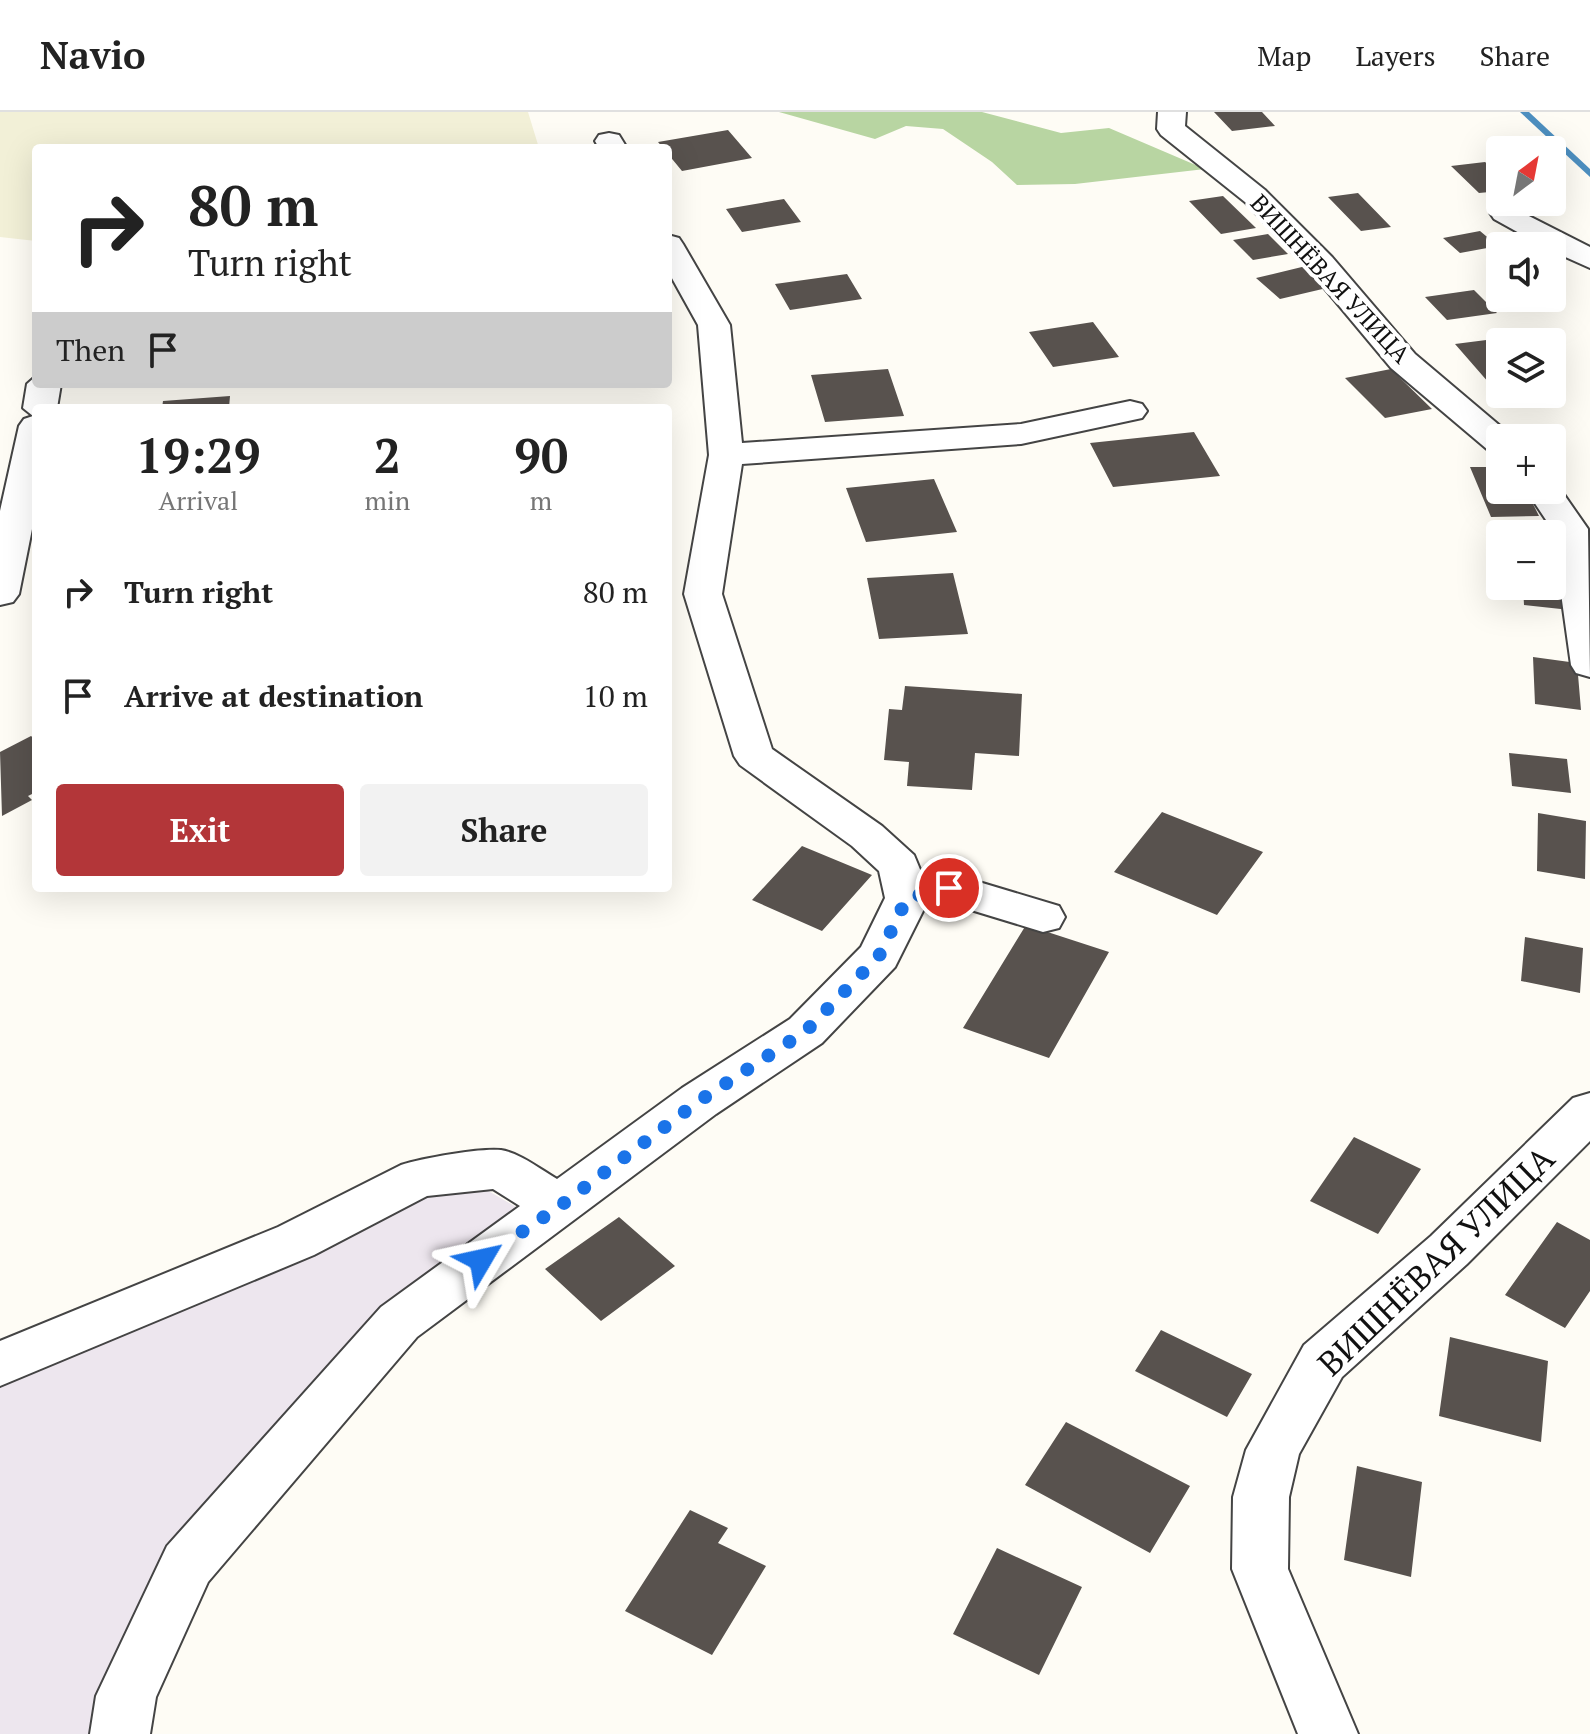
<!DOCTYPE html>
<meta charset="utf-8">
<style>
:root{--surface:#fff;--page:#f2f2f2;--text:#222;--muted:#767676;--line:#e0e0e0;--accent:#b33639}
body{margin:0;font-family:"PT Serif",serif;background:var(--page);color:var(--text);height:100vh;display:flex;flex-direction:column;font-size:30px;white-space:nowrap}
*{box-sizing:border-box;margin:0}
p{font-size:26px;color:var(--muted)}
.icon{flex:none;width:44px;height:44px;fill:none;stroke:currentColor;stroke-width:2;stroke-linecap:round;stroke-linejoin:round}
.map{position:relative;flex:1;overflow:hidden}
.sheet{position:absolute;left:32px;top:292px;width:640px;height:488px;display:flex;flex-direction:column;background:var(--surface);border-radius:8px;box-shadow:0 8px 32px #0002}
.sheet>*{flex:none}
.hud{position:absolute;left:32px;top:32px;width:640px;height:244px;border-radius:8px;box-shadow:0 8px 32px #0002;background:#fff;color:var(--text);overflow:hidden}
.needle{width:52px;rotate:32deg}
.controls{position:absolute;left:1486px;top:24px;display:grid;gap:16px}
.controls a{display:grid;place-items:center;width:80px;height:80px;border-radius:8px;background:var(--surface);box-shadow:0 8px 32px #0002;font-size:40px}
.pin{position:absolute;display:grid;place-items:center;width:68px;height:68px;color:#fff;margin:-34px;border:4px solid #fff;border-radius:50%;box-shadow:0 2px 8px #0007}
.me{position:absolute;width:88px;margin:-44px;rotate:54deg;stroke-linejoin:round;filter:drop-shadow(0 0 6px #0008)}
.turn{display:flex;align-items:center;gap:28px;height:168px;padding:0 24px;font-size:36px}
.turn .icon{width:104px;height:104px;stroke-width:2.5}
.turn b{display:block;font-size:56px;line-height:68px}
.then{display:flex;align-items:center;height:76px;padding:0 24px;background:#0003;gap:16px;font-size:30px}
.eta{display:flex;justify-content:space-evenly;align-items:center;height:136px;text-align:center}
.eta b{font-size:48px;font-weight:700;line-height:56px}
.action{display:flex;gap:16px;margin-top:auto;padding:16px 24px}
.action a{flex:1;height:92px;border-radius:8px;background:var(--accent);color:#fff;font-size:32px;font-weight:700;line-height:92px;text-align:center}
.action a+a{background:var(--page);color:var(--text)}
ul{padding:0;list-style:none}
li{display:flex;align-items:center;gap:24px;height:104px;padding:0 24px}
li div{flex:1}
li b{display:block;font-size:30px}
li em{font-style:normal}
header{display:flex;align-items:center;gap:48px;box-sizing:border-box;height:112px;padding:0 40px;background:var(--surface);border-bottom:2px solid var(--line)}
header strong{font-size:38px}
nav{display:flex;gap:44px;margin-inline-start:auto;font-size:28px}
.map>svg:first-child{display:block}
</style>
<header>
<strong>Navio</strong>
<nav><a>Map</a><a>Layers</a><a>Share</a></nav>
</header>
<div class="map">
<svg width="1590" height="1622" viewBox="0 0 1590 1622">
<rect width="100%" height="100%" fill="#fefcf5"/>
<path fill="#ede6ee" d="M485 1077 516 1095 377 1200 93 1622H0V1274L310 1144 416 1087Z"/>
<path fill="#f2f0d7" d="M0 0H528L539 36H36V129L0 125Z"/>
<path fill="#b8d5a2" d="M779 0H982L1061 21 1109 16 1205 57 1075 72 1017 73 992 50 943 17 906 14 875 27Z"/>
<g fill="none" stroke-linecap="round" stroke-linejoin="round">
<path fill="#4d8fc0" fill-rule="evenodd" d="M1520 0H1529L1590 57V65Z"/>
</g>
<path fill="#58524e" d="M1214 0H1262L1275 14 1232 19Z
M728 18 752 46 682 59 668 42V36H663L658 30Z
M1485 50 1500 62V79L1479 81 1451 54Z
M1358 81 1391 115 1361 119 1328 85Z
M1223 84 1256 116 1221 122 1189 89Z
M784 87 801 110 742 120 726 97Z
M1480 119 1498 134 1460 141 1443 126Z
M1268 122 1288 142 1253 148 1233 128Z
M1306 154 1331 175 1280 187 1256 166Z
M847 162 862 187 790 198 775 172Z
M1474 178 1497 201 1447 208 1425 185Z
M1093 210 1119 245 1053 255 1029 220Z
M1502 226 1506 230H1500V269L1489 271 1455 232Z
M888 257 904 304 825 310 811 263Z
M1391 257 1432 297 1385 306 1345 266Z
M230 284 229 296H162L163 289Z
M1194 320 1220 364 1113 375 1090 331Z
M1470 355H1500V378H1526L1539 404 1491 405Z
M934 367 957 420 866 430 846 376Z
M1552 460 1567 462 1570 498 1524 493 1523 474H1552Z
M953 461 968 522 879 527 867 466Z
M1533 545 1577 551 1581 598 1535 592Z
M905 574 1022 582 1019 644 975 641 972 678 907 674 909 650 884 648 889 597 902 598Z
M31 624 36 628V680L28 684 32 688 2 704 0 640Z
M1509 641 1567 647 1571 681 1512 674Z
M1162 700 1263 740 1217 803 1114 760Z
M1538 701 1586 709 1585 767 1537 759Z
M802 734 872 763 822 819 752 788Z
M1026 813 1109 840 1049 946 963 916Z
M1525 825 1583 836 1580 881 1521 869Z
M1354 1025 1421 1057 1378 1122 1310 1089Z
M619 1105 675 1154 601 1209 545 1157Z
M1557 1110 1590 1128V1179L1565 1216 1505 1183Z
M1161 1218 1252 1262 1227 1305 1135 1259Z
M1450 1225 1548 1249 1541 1330 1439 1304Z
M1066 1310 1190 1374 1150 1441 1025 1373Z
M1357 1354 1422 1370 1411 1465 1344 1448Z
M690 1398 728 1416 718 1431 766 1454 712 1543 625 1499Z
M997 1436 1082 1475 1039 1563 953 1522Z"/>
<g fill="none" stroke-linecap="round" stroke-linejoin="round">
<defs>
<path id="minor" d="M1158 0H1186L1185 14 1265 78 1332 145 1415 242 1512 324 1514 326H1500V341L1488 338 1391 256 1310 159 1245 90 1161 23 1157 17Z
M609 21 619 23 627 36H599L595 29 599 23Z
M1505 92 1590 135V156L1552 139V134H1543L1494 107 1490 101 1494 95Z
M668 123 679 126 683 132 730 213 742 331 1021 312 1130 289 1142 292 1147 299 1142 306 1021 332 742 352 722 482 772 637 882 714 914 743 924 767 949 761 1059 794 1065 805 1059 816 1043 820 948 791 924 797 895 855 822 931 716 1002 417 1225 208 1470 156 1585 150 1622H90L96 1584 167 1434 381 1195 520 1094 493 1077 427 1084 314 1143 0 1274V1229L278 1115 401 1053C422 1046 479 1036 501 1038 520 1041 540 1057 557 1067L682 976 790 907 861 835 885 786 879 759 852 734 740 653 734 644 684 482 709 343 698 213 668 159Z
M36 264V272H61L57 296H36V397L19 482 13 490 0 493V399L19 314 24 307 33 304 23 296 27 272Z
M1552 369 1556 371 1588 417 1590 565 1576 561 1571 553 1552 417 1526 378H1552Z
M1590 981V1029L1467 1152 1342 1265 1299 1342 1289 1385 1288 1457 1358 1622H1298L1232 1457 1233 1385 1246 1338 1304 1233 1431 1124 1573 986Z"/>
</defs>
<use href="#minor" stroke="#444" stroke-width="4"/>
<use href="#minor" fill="#fff" fill-rule="evenodd"/>
</g>
<g fill="none" stroke-linecap="round" stroke-linejoin="round">
<path stroke="#1a73e8" stroke-width="14" stroke-dasharray="0 25.2" d="M481 1148 560 1094 699 989 806 919 879 844 907 786 949 776"/>
</g>
<g text-anchor="middle" stroke-width="8" stroke-linejoin="round" paint-order="stroke">
<g font-size="24" fill="#111" stroke="#fff">
<text transform="translate(1330 167) rotate(47)" y="8">ВИШНЁВАЯ УЛИЦА</text>
</g>
<g font-size="34" fill="#111" stroke="#fff">
<text transform="translate(1436 1149) rotate(-44)" y="12">ВИШНЁВАЯ УЛИЦА</text>
</g>
</g>
</svg>
<div class="controls">
<a><svg class="needle" viewBox="-14 -14 28 28"><path d="M0-13l5 13h-10z" fill="#e53935"/><path d="M0 13l5-13h-10z" fill="#767676"/></svg></a>
<a><svg class="icon" aria-label="sound" viewBox="0 0 24 24"><path d="M4 9h4l5-4v14l-5-4H4zM17 9q2 3 0 6"/></svg></a>
<a><svg class="icon" aria-label="layers" viewBox="0 0 24 24"><path d="M12 4l9 5-9 5-9-5zM3 14l9 5 9-5"/></svg></a>
<a>+</a>
<a>−</a>
</div>
<div class="pin" style="left:949px;top:776px;background:#d93025"><svg class="icon" aria-label="arrive" viewBox="0 0 24 24"><path d="M6 21V4h12l-3 4 3 4H6"/></svg></div>
<svg class="me" style="left:481px;top:1148px" viewBox="-20 -20 40 40"><path d="M0-17L14 15 0 8-14 15z" fill="#1a73e8" stroke="#fff" stroke-width="4"/></svg>
<div class="hud">
<div class="turn"><svg class="icon" aria-label="right" viewBox="0 0 24 24"><path d="M7 20v-9h11M14 6l5 5-5 5"/></svg><div><b>80 m</b>Turn right</div></div>
<div class="then">Then<svg class="icon" aria-label="arrive" viewBox="0 0 24 24"><path d="M6 21V4h12l-3 4 3 4H6"/></svg></div>
</div>
<section class="sheet">
<div class="eta">
<div><b>19:29</b><p>Arrival</p></div>
<div><b>2</b><p>min</p></div>
<div><b>90</b><p>m</p></div>
</div>
<ul>
<li><svg class="icon" aria-label="right" viewBox="0 0 24 24"><path d="M7 20v-9h11M14 6l5 5-5 5"/></svg><div><b>Turn right</b></div><em>80 m</em></li>
<li><svg class="icon" aria-label="arrive" viewBox="0 0 24 24"><path d="M6 21V4h12l-3 4 3 4H6"/></svg><div><b>Arrive at destination</b></div><em>10 m</em></li>
</ul>
<div class="action"><a>Exit</a><a>Share</a></div>
</section>
</div>
